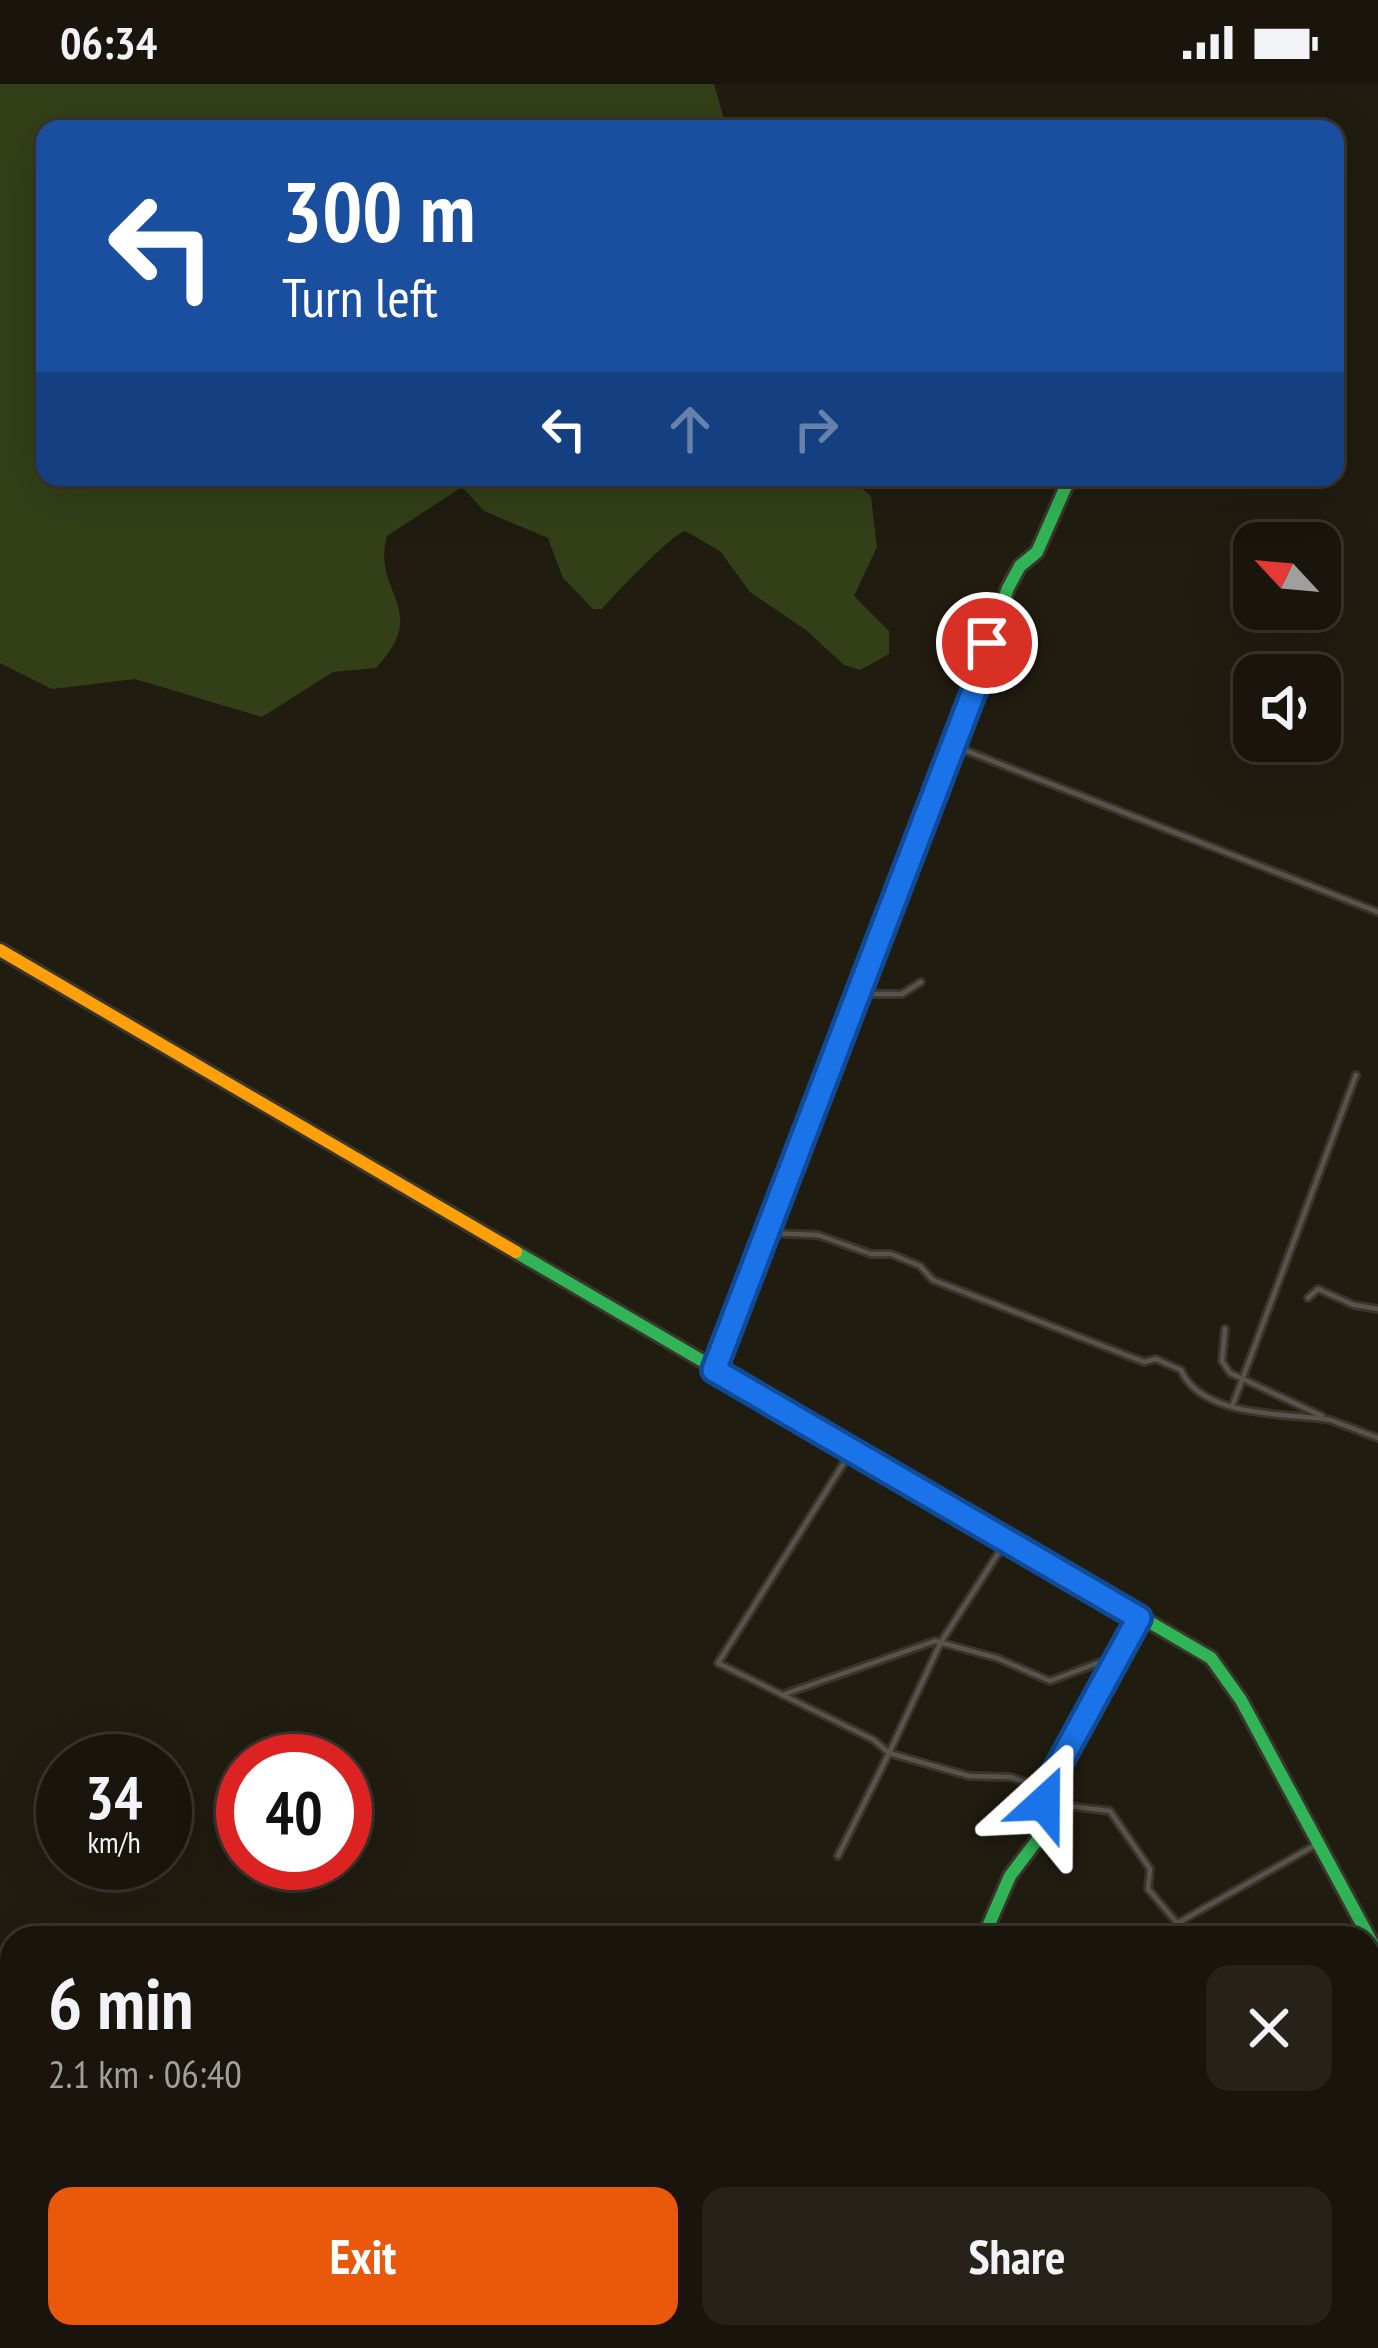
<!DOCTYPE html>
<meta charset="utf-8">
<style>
:root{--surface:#19150c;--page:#26221a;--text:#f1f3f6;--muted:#9f9f9d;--line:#37342d;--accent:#ea580c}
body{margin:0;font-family:"PT Sans Narrow",sans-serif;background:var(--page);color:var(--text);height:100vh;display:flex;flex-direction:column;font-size:45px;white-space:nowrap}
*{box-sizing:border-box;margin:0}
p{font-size:39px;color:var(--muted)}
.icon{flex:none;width:66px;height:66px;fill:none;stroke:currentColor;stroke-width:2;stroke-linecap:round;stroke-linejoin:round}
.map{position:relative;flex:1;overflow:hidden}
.panel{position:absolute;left:0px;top:1842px;width:1380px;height:423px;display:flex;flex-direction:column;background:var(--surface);border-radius:36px 36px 0 0;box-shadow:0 12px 48px #0002,0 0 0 3px var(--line)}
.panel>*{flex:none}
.hud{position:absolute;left:36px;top:36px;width:1308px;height:366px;border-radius:24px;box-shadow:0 12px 48px #0002,0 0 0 3px var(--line);background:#1a4fa0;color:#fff;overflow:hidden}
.needle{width:78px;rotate:296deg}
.controls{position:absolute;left:1233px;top:438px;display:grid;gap:24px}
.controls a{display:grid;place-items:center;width:108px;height:108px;border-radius:24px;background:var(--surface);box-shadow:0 12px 48px #0002,0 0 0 3px var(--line);font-size:60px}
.speed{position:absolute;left:36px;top:1650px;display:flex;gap:24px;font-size:60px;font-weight:700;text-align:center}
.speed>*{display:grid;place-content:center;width:156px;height:156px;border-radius:50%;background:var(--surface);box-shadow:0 12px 48px #0002,0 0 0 3px var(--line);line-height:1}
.speed small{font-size:30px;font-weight:400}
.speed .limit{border:18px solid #d22;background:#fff;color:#111}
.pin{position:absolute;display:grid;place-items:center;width:102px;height:102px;color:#fff;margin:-51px;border:6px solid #fff;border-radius:50%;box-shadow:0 3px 12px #0007}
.me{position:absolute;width:132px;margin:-66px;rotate:24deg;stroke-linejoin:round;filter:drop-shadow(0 0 9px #0008)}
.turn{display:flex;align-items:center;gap:42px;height:252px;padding:0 48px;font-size:54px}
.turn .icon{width:156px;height:156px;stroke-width:2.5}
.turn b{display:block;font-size:84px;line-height:102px}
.lanes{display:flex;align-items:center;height:114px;padding:0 48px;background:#0003;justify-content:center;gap:60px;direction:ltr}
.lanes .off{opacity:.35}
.round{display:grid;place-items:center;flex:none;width:126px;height:126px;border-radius:24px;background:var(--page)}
.headline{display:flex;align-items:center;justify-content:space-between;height:204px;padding:0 48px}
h1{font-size:72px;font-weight:700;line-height:90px}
.button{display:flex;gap:24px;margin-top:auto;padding:24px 48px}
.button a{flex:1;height:138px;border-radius:24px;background:var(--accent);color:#fff;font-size:48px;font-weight:700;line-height:138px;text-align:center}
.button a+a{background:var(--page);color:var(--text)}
.status{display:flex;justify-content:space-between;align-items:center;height:84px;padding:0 60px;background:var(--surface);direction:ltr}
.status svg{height:33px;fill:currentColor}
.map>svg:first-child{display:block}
</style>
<div class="status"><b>06:34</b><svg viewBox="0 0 49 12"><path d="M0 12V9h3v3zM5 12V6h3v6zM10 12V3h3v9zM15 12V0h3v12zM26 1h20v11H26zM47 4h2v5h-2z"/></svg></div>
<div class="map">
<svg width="1378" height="2264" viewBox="0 0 1378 2264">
<rect width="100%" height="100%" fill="#211c10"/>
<path fill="#323f17" d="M0 0H714L727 45H45V393H826L842 403 859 402 871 412 877 463 854 512 889 547V570L860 586 844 581 806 546 750 508 720 467 685 447C672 450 614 511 602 525H593L563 494 548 454 484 427 462 403 387 452C371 510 432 524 376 584L333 588 262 633 135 595 52 605 0 579Z"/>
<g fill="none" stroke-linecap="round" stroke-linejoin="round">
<defs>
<path id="street" d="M954 662 1378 828
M859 910H902L921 898
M767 1149 818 1151 871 1170H891L920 1182 933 1196 1144 1278 1156 1275 1181 1286C1202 1335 1291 1329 1331 1336
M1308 1214 1318 1205 1354 1221 1378 1225
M1225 1245 1222 1277 1230 1289 1322 1332
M1233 1320 1356 991
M1333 1337 1378 1354
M852 1366 718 1579 874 1656 889 1669 941 1558 1008 1454
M782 1611 935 1557 997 1574 1050 1597 1119 1571
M1044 1719 1110 1727 1150 1785 1148 1805 1190 1854
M838 1772 889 1669 969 1692 1010 1693 1044 1704
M1176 1840 1317 1760
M0 1909 12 1911
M1368 2020 1378 2014
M1368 2177 1378 2195
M1368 2230 1378 2224
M633 2253 650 2257 654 2264
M458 2264 468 2253
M1307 2264 1327 2253"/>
<path id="fast" d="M516 1168 1211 1574 1241 1616 1378 1870
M714 1286 954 662 1008 504 1020 482 1037 468 1070 393
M983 1854 1010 1792 1038 1755 1046 1704 1140 1534"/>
<path id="slow" d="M0 866 516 1168
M754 2264 760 2253"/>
</defs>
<use href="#street" stroke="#39352d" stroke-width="10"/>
<use href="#fast" stroke="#39352d" stroke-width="18"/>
<use href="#slow" stroke="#39352d" stroke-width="18"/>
<use href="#street" stroke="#58544c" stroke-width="4.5"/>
<use href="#fast" stroke="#30b455" stroke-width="12"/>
<use href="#slow" stroke="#ff9f0a" stroke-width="12"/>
</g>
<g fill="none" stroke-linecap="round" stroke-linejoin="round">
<defs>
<path id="route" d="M987 559 982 586 714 1286 1139 1534 1046 1704 1044 1719"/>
</defs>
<use href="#route" stroke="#114b97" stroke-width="30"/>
<use href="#route" stroke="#1a73e8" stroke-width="21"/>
</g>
</svg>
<div class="controls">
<a><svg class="needle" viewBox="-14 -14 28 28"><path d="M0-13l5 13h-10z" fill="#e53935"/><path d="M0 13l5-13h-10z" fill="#9f9f9d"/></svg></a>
<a><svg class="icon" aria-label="sound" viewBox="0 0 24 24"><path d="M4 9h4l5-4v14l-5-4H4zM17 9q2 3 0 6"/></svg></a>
</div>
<div class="speed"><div>34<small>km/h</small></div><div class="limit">40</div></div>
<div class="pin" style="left:987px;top:559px;background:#d93025"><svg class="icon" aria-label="arrive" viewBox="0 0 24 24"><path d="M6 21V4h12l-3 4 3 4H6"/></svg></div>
<svg class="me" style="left:1044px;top:1719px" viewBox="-20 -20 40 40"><path d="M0-17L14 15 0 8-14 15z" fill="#1a73e8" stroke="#fff" stroke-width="4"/></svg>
<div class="hud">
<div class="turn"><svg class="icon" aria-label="left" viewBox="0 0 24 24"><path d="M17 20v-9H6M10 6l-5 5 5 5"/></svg><div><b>300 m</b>Turn left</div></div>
<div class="lanes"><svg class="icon" aria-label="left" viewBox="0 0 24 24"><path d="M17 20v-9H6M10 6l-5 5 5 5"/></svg><svg class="icon off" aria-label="ahead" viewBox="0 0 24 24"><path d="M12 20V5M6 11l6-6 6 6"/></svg><svg class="icon off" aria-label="right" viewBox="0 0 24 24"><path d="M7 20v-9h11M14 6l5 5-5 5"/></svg></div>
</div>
<section class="panel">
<div class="headline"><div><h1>6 min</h1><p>2.1 km · 06:40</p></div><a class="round"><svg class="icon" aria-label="close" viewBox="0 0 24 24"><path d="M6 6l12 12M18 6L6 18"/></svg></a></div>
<div class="button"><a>Exit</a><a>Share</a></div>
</section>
</div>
